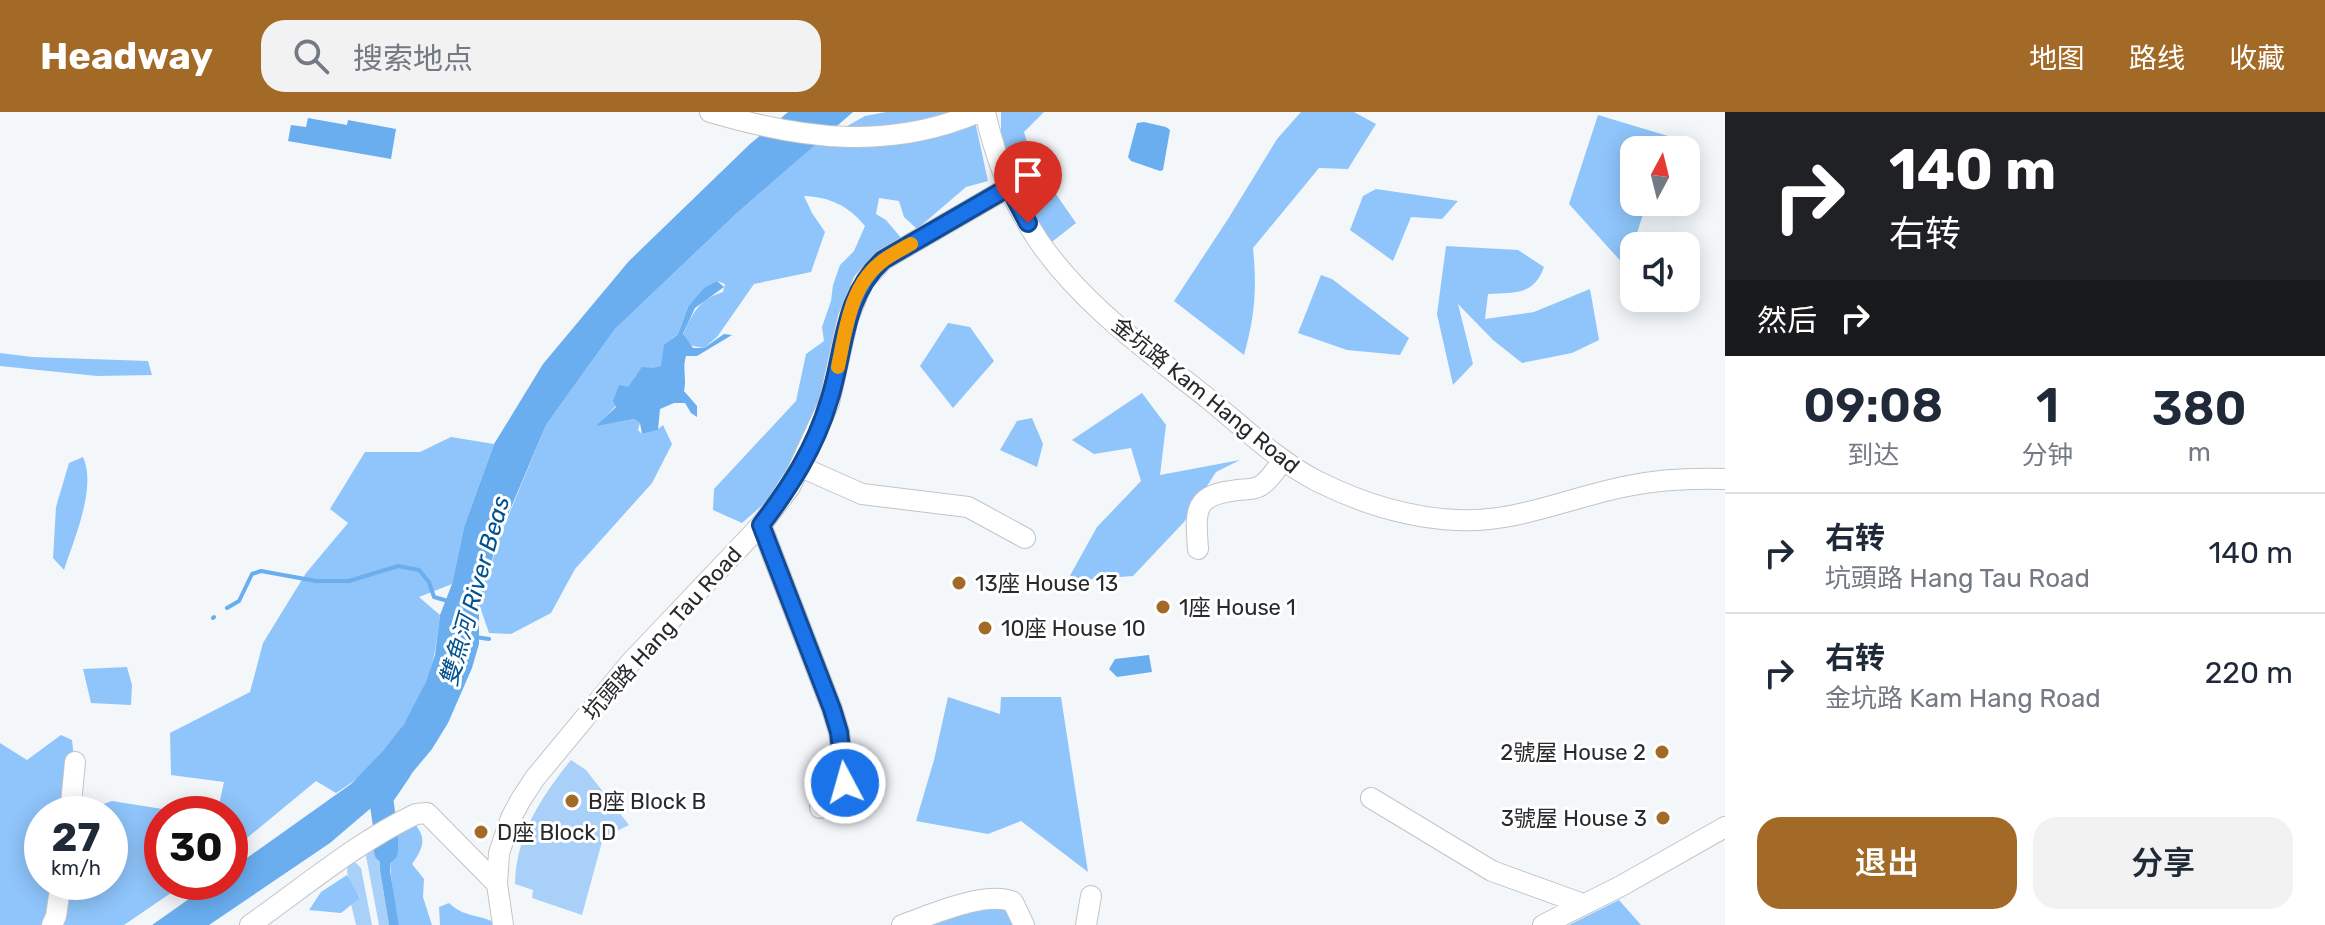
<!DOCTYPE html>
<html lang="zh">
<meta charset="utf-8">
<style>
:root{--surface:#fff;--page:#f2f2f3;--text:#1f2937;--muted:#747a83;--line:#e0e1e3;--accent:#a26927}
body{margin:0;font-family:Rubik,"Noto Sans SC",sans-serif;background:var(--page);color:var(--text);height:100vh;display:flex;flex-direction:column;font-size:30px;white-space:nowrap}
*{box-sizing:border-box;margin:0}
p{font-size:26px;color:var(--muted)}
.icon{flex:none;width:44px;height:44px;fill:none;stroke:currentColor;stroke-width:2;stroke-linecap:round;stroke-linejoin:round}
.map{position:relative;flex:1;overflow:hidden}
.details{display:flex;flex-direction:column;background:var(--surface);width:600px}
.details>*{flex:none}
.hud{background:#202124;color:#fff;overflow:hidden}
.needle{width:52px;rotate:7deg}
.fabs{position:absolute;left:1620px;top:24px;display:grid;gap:16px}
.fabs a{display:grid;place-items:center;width:80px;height:80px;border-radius:16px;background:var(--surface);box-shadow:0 4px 20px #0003;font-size:40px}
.speed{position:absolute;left:24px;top:684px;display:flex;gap:16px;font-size:40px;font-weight:700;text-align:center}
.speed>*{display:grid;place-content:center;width:104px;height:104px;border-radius:50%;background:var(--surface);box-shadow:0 4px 20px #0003;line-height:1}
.speed small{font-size:20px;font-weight:400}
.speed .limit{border:12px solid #d22;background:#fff;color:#111}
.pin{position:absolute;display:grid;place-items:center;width:68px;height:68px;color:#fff;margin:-82px -34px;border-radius:50% 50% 50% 0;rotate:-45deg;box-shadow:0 0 8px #0007}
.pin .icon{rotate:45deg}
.me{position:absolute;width:88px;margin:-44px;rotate:354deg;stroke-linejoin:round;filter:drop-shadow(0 0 6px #0008)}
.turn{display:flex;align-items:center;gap:28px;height:168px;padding:0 32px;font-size:36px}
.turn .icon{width:104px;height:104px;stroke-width:2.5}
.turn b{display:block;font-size:56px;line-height:68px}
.then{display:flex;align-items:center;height:76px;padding:0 32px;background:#0003;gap:16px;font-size:30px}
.eta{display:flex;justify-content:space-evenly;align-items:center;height:136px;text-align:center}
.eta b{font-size:48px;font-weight:600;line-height:56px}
.button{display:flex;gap:16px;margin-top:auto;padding:16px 32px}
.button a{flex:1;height:92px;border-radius:24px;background:var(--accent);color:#fff;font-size:32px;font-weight:600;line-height:92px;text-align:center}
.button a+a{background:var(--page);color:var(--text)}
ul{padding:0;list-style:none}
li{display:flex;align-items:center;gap:24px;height:120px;padding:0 32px;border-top:2px solid var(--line)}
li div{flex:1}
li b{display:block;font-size:30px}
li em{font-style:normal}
header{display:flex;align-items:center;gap:48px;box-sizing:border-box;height:112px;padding:0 40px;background:var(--accent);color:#fff}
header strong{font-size:38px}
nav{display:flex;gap:44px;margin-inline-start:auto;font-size:28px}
.search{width:560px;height:72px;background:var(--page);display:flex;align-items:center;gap:20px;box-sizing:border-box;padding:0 28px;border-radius:24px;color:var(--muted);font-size:30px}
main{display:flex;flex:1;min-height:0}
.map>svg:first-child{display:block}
</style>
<header>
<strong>Headway</strong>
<div class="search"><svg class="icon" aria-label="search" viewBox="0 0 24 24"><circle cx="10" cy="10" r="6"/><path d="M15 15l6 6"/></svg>搜索地点</div>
<nav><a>地图</a><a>路线</a><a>收藏</a></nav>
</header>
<main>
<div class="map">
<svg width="1725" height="813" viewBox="0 0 1725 813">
<rect width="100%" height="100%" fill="#f3f7fa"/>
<path fill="#a9d0f9" d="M571 648 586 658 629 713 603 726 582 803 532 786 533 778 515 772C516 723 541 685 571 648Z
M380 729V758L389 813H379L366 744 368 738Z
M350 750 356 751 361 756 372 813H356L351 792 360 785C353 774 342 762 350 750Z"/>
<path fill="#8fc5fb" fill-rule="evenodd" d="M886 0H973L988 69 966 75 917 117 904 105 899 89 879 86 876 102 886 108 902 127 858 163 843 192 819 305 766 390 742 411 713 398 714 377 796 289 806 242 824 229 822 215 831 189 833 173 840 153 854 139 865 114C849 94 830 85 804 84L812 101 825 120 811 160 754 172 717 225 704 236 688 233 683 223C692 202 699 187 723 180L725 172 717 169 688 195 678 222 672 226 664 254 636 263C630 281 611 299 598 313L634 307 640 311 638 318 642 322 657 318 663 313 672 332 652 371 575 457 551 501 511 522 489 521 479 492 500 424 546 313 615 217 736 102 817 31 865 4Z
M1001 0H1044L1024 20 1033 49 1076 111 1048 133 1001 39Z
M1301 0H1354L1376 12 1348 57 1319 56 1253 136C1257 176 1255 204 1244 243L1174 189 1228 107 1277 27Z
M1598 3 1668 24 1663 38H1634V90H1647L1626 155 1569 92Z
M1376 77 1458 89 1442 107 1411 105 1393 149 1350 118 1363 84Z
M1446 134 1518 138 1544 155C1534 184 1514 180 1488 182L1485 207 1534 200 1590 177 1599 228 1572 241 1522 251 1493 228 1458 192 1473 252 1453 273 1437 202Z
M1321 163 1332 167 1409 226 1400 243 1347 238 1298 221Z
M948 211 970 215 994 249 953 296 920 254Z
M0 241 32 245 148 249 152 263 97 264 0 254Z
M1142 281 1166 313 1160 363 1240 348 1216 360 1184 410 1133 464 1067 469 1097 415 1141 369 1131 336 1094 342 1072 328Z
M1032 306 1043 332 1037 355 1000 338 1017 309Z
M451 325 494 332 464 415 452 472 419 485 440 503C437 526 435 549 426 571 408 613 376 657 336 681L316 669 230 740V702H217L224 670 171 663 170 621 250 580 263 531 306 461 348 411 330 397 365 340H420Z
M83 345C97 375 74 427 64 458L53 446 56 395 69 351Z
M127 555 132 573 131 593 91 591 83 557Z
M948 585 1000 602 1001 585H1061L1088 760 1021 709 988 722 916 709 934 648Z
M61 623 72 628 80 700 112 689 194 702H162V770H187L124 813H0V631L27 648ZM42 702H110V770H42Z
M403 699C423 720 430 727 412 752L424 767 423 785 432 813H399C391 765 383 745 403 699Z
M347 763 360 786 341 801 309 798 321 780Z
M1619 788 1641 813H1569Z
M449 791C466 807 479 801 500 813H440L439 795Z
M1003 792 1018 813H921Z"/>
<path fill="#6aaef0" d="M788 0H853L736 102 615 217 546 313 499 424 479 492V532L472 556 448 611 432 637 412 661 330 731 209 813H152L213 770H230V758L351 672 383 639 404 612 426 570 435 543 440 503 452 472 464 415 494 332 543 252 629 149 750 32Z
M308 6 347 13 348 8 396 17 391 47 288 29 291 13 306 15Z
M1144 10 1166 15 1170 18 1163 58 1160 59 1131 49 1128 45 1137 11Z
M717 169 724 175 695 196 683 222 693 236H704L724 222 732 223 697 244H686C682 257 687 266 684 279L697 294V305L691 301 685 291H674L660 297 658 318 642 322 640 311 634 307 596 314 616 295 613 289 619 273 628 275 642 255 653 256 661 254 664 233 678 222 688 195 704 176Z
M1149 543 1152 560 1117 565 1109 557 1115 547Z
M392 725 390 759 399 813H389L380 758V729Z"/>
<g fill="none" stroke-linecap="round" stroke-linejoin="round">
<path stroke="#6aaef0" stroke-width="4" d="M227 496 239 489 252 462 261 459 316 469H349L398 454 419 458 429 470 434 485 448 489
M213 506 214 505
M475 525 489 527"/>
<path stroke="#6aaef0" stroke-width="24" d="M386 739V721L381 686 400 658"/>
<defs>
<path id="minor" d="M710 0C802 27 888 39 979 0
M985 0C995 45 1012 89 1038 128 1083 194 1150 240 1211 289 1245 317 1278 349 1317 369 1361 391 1408 406 1457 408 1517 411 1570 385 1628 374 1661 367 1692 366 1725 367
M801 355 862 382 968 395 1025 426
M761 413 832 597 839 620 845 671 820 696
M1198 437C1195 396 1194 383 1238 378 1247 377 1256 378 1263 372 1271 366 1277 356 1283 348
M1371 686 1492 759 1583 792
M70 702 75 650
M52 813 56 804 61 770
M250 813C304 775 357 730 416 702L427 701 497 772
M503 813 497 772 499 741 511 706 520 689 535 666 631 550 761 413 790 375 829 291 848 206 863 170 883 148 1009 75
M902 813C931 803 986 778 1013 790L1024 813
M1086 813 1091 784
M1543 813 1621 774 1725 715"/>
</defs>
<use href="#minor" stroke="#c1c4c8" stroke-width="22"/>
<use href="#minor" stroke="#fff" stroke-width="20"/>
</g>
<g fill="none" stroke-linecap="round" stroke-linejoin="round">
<defs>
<path id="route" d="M845 671 839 620 832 597 761 413C790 375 815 336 829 289 845 240 842 185 883 148L1009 75 1028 111"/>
</defs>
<use href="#route" stroke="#114b97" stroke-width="20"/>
<use href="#route" stroke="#1a73e8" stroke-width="14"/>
<path stroke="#f59e0b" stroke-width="14" d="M838 255C846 217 850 172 884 148 892 142 902 137 911 132"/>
</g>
<g fill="#a26927" stroke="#fff" stroke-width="3">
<circle cx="959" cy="471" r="8"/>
<circle cx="1163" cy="495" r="8"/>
<circle cx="985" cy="516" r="8"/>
<circle cx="1662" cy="640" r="8"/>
<circle cx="572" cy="689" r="8"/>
<circle cx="1663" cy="706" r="8"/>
<circle cx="481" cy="720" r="8"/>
</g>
<g text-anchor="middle" stroke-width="6" stroke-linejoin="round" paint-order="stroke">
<g font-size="22" fill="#28292b" stroke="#fff">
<text transform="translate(1206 283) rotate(39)" y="8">金坑路 Kam Hang Road</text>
<text transform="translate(662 521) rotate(-48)" y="8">坑頭路 Hang Tau Road</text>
</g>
<g font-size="22" fill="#28292b" stroke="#fff" text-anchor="start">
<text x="975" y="479">13座 House 13</text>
<text x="1179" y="503">1座 House 1</text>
<text x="1001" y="524">10座 House 10</text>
<text x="1646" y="648" text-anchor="end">2號屋 House 2</text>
<text x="588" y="697">B座 Block B</text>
<text x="1647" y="714" text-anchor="end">3號屋 House 3</text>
<text x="497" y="728">D座 Block D</text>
</g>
<g font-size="24" font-style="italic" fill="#01528e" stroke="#fff">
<text transform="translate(475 479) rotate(-74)" y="8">雙魚河 River Beas</text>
</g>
</g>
</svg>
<div class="fabs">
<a><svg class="needle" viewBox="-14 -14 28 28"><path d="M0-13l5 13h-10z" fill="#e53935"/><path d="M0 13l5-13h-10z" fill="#747a83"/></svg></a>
<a><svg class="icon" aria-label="sound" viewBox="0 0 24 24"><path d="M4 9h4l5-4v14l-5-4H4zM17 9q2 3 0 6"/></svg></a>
</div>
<div class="speed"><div>27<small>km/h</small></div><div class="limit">30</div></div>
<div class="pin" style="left:1028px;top:111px;background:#d93025"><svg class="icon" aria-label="arrive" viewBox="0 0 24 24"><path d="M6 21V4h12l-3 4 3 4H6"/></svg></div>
<svg class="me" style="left:845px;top:671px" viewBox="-20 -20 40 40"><circle r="17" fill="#1a73e8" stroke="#fff" stroke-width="3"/><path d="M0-11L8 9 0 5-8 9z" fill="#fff"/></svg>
</div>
<section class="details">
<div class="hud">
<div class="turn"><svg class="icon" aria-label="right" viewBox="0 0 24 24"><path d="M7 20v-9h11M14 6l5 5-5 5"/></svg><div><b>140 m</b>右转</div></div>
<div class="then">然后<svg class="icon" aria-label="right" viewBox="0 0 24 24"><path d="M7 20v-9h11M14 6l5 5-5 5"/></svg></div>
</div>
<div class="eta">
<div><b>09:08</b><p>到达</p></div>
<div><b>1</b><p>分钟</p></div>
<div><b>380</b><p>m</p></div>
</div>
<ul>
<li><svg class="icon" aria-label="right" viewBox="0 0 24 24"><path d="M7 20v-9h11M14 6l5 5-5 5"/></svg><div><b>右转</b><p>坑頭路 Hang Tau Road</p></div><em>140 m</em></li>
<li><svg class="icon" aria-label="right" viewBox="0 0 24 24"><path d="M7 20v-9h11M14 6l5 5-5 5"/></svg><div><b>右转</b><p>金坑路 Kam Hang Road</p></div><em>220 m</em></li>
</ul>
<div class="button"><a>退出</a><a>分享</a></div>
</section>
</main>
